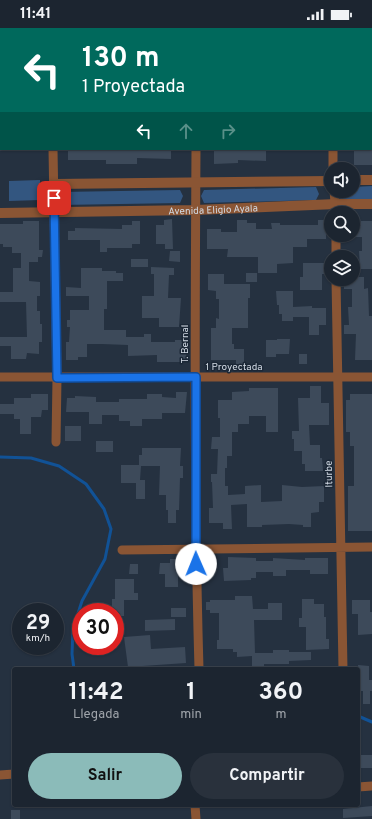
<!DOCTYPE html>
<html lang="es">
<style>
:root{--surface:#1c2530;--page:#29313c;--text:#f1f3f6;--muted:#a0a5ab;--line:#3a424c;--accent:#8bbbb9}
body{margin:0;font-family:Overpass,sans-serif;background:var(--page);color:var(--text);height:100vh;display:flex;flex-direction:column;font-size:15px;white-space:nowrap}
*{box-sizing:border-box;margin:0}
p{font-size:13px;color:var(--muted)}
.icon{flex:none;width:22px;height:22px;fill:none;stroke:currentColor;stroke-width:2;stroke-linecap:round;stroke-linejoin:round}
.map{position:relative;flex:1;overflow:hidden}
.drawer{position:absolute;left:12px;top:639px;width:348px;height:140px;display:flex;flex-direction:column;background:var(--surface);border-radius:4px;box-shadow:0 1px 3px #0004,0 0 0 1px var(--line)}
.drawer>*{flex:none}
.top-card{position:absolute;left:0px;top:0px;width:372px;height:122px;box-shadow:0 1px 3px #0004,0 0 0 1px var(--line);background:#00695c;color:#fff;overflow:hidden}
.buttons{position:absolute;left:324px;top:134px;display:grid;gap:8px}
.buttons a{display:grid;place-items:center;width:36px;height:36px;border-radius:50%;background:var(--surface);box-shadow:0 1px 3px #0004,0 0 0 1px var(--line);font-size:20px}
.speed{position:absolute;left:12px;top:575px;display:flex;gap:8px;font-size:20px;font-weight:700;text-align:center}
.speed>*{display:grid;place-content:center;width:52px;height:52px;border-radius:50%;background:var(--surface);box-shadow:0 1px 3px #0004,0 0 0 1px var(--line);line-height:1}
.speed small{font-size:10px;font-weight:400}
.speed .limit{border:6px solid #d22;background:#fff;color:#111}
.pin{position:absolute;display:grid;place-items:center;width:34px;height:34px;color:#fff;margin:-17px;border-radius:8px;box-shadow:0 2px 6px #0006}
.me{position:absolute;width:44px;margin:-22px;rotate:359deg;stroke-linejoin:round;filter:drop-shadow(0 0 3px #0008)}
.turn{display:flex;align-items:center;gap:14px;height:84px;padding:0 16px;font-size:18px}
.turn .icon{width:52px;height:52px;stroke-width:2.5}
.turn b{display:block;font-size:28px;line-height:34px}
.lanes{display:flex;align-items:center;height:38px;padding:0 16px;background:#0003;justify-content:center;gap:20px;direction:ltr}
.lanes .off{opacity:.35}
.eta{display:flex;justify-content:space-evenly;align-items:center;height:68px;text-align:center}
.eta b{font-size:24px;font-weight:700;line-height:28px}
.cta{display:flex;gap:8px;margin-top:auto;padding:8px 16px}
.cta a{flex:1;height:46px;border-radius:24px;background:var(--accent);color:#111;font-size:16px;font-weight:700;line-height:46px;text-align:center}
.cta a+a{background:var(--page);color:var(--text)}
.status{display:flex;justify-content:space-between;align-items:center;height:28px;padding:0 20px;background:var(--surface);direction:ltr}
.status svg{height:11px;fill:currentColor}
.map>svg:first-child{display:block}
</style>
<div class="status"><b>11:41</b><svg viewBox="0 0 49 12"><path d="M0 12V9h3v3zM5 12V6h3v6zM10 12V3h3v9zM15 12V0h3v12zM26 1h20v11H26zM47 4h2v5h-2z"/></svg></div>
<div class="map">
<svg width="372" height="791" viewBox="0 0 372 791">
<rect width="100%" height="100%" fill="#253140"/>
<path fill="#335680" d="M40 152V172L9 173V153Z
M372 158V171L341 172 339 163H353V159Z
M316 159 319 166 316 172 204 175 201 168 204 162Z
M180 162 183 168 180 175 60 177 58 176V168L60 164Z"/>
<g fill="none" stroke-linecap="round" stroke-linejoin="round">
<path stroke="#115296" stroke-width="3" d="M0 429 31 430 59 438 86 456 104 481 111 501 105 531 82 573 73 601 72 626 74 641
M358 688 372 694"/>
</g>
<path fill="#3d4a5a" d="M68 121H171V131L137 130V136H106V132H68Z
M214 121H266V133L238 132V135L214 136Z
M354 121H372V137H354Z
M172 191 173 221H165V216H156V197H164V192Z
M237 192H247V195H256V201H272L271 195H280V197H318V192H326V211H307V219H293V235L277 236V245H258V229H227L228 221H207V201H221V204H237Z
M23 193H39V222H43L42 229H38V234H29V253L40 254V268H37V283H40V296H42V314H39V326L27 325 26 331H11V318H0V309H27L26 274H0V264H13V240H21V225H12V219H3V216H0V196H23Z
M132 193H140V216H132V220H107V224H100V212H68V203H75V200L122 201V197H132Z
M361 193H372V241H360L359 223H362V209H353V198H361Z
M170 223H180V234L169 233Z
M131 231H148V239H131Z
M303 235H324V246H322V262H300V249H303Z
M151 239 174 240V247H169L168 270H181L179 299H159V290H142V268H154V246H151Z
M81 240H102V243H116V245H123V253H107V281H104V302H126V309H144V306H151V314H175V312H187L186 334H157V327L128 328V317L102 316H87V329H78V332H66V314H69L70 299H67V292H70V282H89V268H66V259L81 260Z
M246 245H257V254H246Z
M208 246H224V256H250V270H248V300H232V316H234V321H244V336H236V332H211V300H216V290L219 291V271H216V263L208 262Z
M353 249H364V261L368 260 369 288H372V332H355L356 306H344V297H349L348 279H352V261H344V251H353Z
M276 263H293V279L312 278V280H326V297H319V307H309V289H293V293H282V286H279V277H277Z
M277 311H290L289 326H276V329H266V312H277Z
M299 326H307V336H299Z
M310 358H321V375H329V397H309L310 417H320V430H322L323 443H305V436H302V423H294V411H292V403H299L298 370H310Z
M249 360H278V404H266V388H249V396H238V404H232V428H227V440H225V458H228V467L245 466V458L261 457V474L282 473V457L302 459 324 458V474H319V484L311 485V499H303V497L289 496 262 497V499H247V476L231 477 232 501H223V495H209V480H213L212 454H211V446H217L218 421H211L212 409H220V390H218V372H232V364L249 363Z
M176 364H187L185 385H162V391H142V398H130V393H119V387H102V396H89V384H66L67 370H75V368L96 369V374H119V371H147V366H162V369L176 370Z
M31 366H48V382H42L41 389H31V406H20V391H14V386H0V376H14V370H31Z
M350 366H372V503H348V458H354V418H350V404H346V372H350Z
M65 398H81V413H65Z
M96 413H113V424H96Z
M142 420H181L180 438H183V450H180L179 482H176V495H168V482H166V467H159L160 438H141L140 452H145V471H136V455H121V437H139V427H142Z
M228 529 256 530V533H273V530L305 532V530H328V546H310V542H286V548H273V544H256V550H251V552L224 553 223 540H228Z
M170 531H182V545H178V559H165V546H159L160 535H170Z
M130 536H138V546H129Z
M115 551H134V565H138V572H124V588H115V584H112V571H115Z
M235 568H252L253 581H268V575H282V592H254L255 625H273V622H289V624H311V632L289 633V636H264V638L252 639V628L237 629V624H233V621H217V612H219V585H210V582H206V574H210V572H235Z
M302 571H314V576H324V589H326V611H329V621L306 622V599H299V590H302Z
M352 572H370V584H372V606L358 607V586H352Z
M171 580H186V589H171Z
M175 591V602L145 603V592Z
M150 607 151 621 185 619 186 635 128 639 124 609Z
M358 637 369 638V652H372V663H370V676H363V663H359Z
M360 727H372V740H360Z
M372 778V788L343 790V781Z
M11 782H20V791H11Z"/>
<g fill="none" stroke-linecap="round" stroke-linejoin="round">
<path stroke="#8a5534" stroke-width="9" d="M52 0V1
M331 0V1
M197 1V0
M53 121 57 350 56 414
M196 121C195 294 194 468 199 641
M333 121V141
M334 163 336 185
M336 207V229
M336 251 343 641
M0 349H372
M122 522 372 519
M0 747 14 746
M358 759 372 758
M195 777 196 791"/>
<g stroke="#8a5534" stroke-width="10">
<path d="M353 152H372"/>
<path d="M53 156 331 153"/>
<path id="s1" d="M0 185 195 182 336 176H372"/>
</g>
</g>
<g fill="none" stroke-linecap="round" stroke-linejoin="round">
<defs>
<path id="route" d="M54 170 57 350 196 349V536"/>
</defs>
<use href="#route" stroke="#114b97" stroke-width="10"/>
<use href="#route" stroke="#1a73e8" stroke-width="7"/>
</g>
<g text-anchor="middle" stroke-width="3" stroke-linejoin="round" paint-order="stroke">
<g font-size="10" fill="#d2dae4" stroke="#1b2736">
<text dy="4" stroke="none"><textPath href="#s1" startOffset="213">Avenida Eligio Ayala</textPath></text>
<text transform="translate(184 316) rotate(-90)" y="4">T. Bernal</text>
<text x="234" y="342">1 Proyectada</text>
<text transform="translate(328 446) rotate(-91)" y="4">Iturbe</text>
</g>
</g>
</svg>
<div class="buttons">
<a><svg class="icon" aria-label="sound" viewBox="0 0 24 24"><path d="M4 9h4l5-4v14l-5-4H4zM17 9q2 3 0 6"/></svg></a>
<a><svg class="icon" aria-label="search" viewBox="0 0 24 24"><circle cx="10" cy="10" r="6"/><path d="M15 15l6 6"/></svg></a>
<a><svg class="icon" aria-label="layers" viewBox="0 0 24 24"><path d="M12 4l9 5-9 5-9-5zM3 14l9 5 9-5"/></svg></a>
</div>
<div class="speed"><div>29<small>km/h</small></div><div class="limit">30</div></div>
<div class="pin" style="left:54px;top:170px;background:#d93025"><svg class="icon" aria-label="arrive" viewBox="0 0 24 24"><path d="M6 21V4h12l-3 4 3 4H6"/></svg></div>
<svg class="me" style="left:196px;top:536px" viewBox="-20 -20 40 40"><circle r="19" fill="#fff"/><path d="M0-13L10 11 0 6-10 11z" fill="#1a73e8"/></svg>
<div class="top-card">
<div class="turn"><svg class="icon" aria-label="left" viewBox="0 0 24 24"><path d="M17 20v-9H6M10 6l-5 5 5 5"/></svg><div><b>130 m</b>1 Proyectada</div></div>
<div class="lanes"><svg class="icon" aria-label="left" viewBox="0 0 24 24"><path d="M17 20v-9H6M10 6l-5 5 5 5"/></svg><svg class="icon off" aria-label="ahead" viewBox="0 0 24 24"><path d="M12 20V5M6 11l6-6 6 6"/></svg><svg class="icon off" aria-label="right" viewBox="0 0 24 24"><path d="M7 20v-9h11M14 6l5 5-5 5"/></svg></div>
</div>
<section class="drawer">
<div class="eta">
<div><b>11:42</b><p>Llegada</p></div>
<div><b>1</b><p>min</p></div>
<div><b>360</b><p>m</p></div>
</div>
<div class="cta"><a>Salir</a><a>Compartir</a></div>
</section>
</div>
